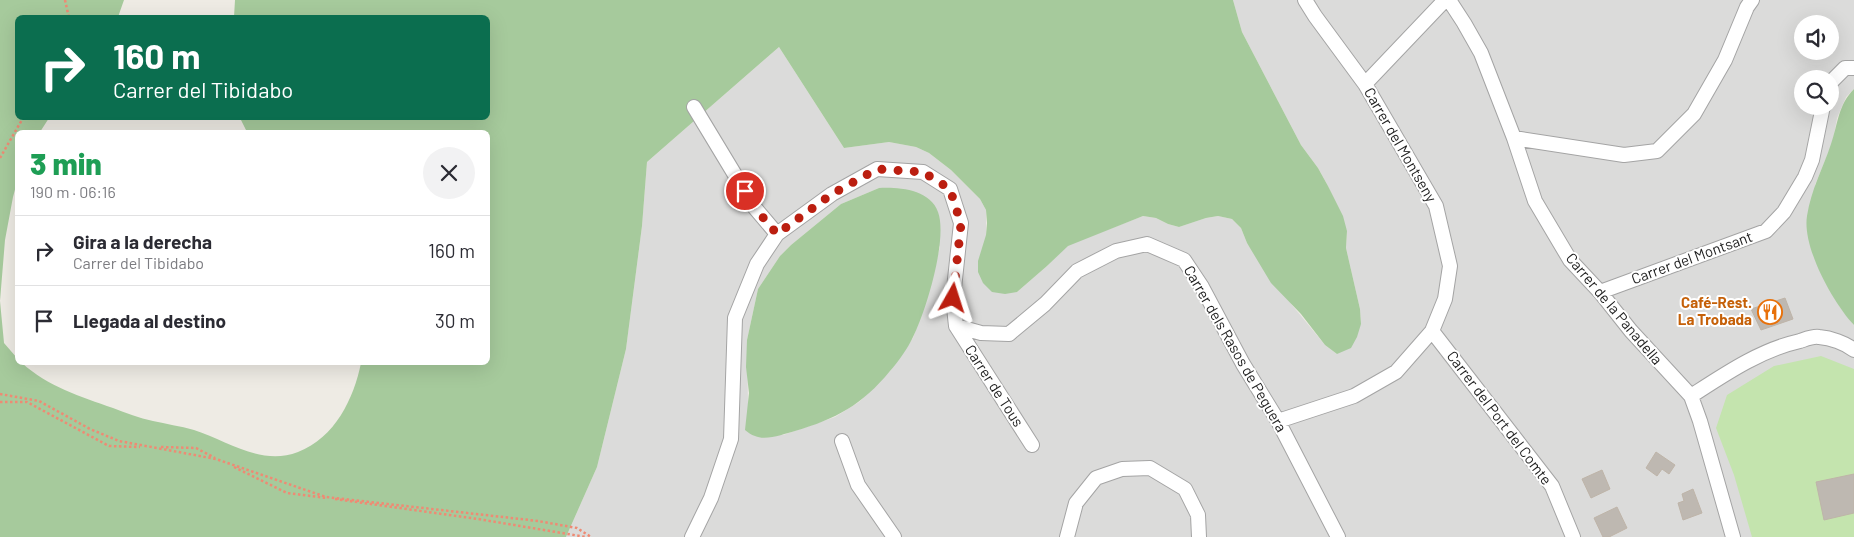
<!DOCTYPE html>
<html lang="es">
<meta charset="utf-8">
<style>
:root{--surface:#fff;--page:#f2f2f3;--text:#2b2b33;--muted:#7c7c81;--line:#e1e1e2}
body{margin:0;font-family:Barlow,sans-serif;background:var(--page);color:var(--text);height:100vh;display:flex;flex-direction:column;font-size:19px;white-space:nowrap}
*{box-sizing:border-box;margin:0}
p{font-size:16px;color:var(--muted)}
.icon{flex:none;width:28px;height:28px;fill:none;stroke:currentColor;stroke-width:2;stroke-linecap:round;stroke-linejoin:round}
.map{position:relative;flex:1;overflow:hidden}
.drawer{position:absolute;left:15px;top:130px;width:475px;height:235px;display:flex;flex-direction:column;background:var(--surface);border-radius:8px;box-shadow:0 5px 20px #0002}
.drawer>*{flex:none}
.guide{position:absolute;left:15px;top:15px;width:475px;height:105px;border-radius:8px;box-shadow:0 5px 20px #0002;background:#0b6e4f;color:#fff;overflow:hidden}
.controls{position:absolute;left:1794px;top:15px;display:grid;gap:10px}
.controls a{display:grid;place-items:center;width:45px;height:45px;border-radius:50%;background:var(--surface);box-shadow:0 5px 20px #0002;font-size:25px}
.pin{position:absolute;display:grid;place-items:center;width:42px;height:42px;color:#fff;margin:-21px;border:2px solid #fff;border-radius:50%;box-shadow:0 1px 5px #0007}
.me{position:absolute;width:55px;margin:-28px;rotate:6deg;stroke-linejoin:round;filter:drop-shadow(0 0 4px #0008)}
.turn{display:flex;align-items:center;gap:18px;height:105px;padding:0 15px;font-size:22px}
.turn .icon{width:65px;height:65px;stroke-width:2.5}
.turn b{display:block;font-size:35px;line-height:42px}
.round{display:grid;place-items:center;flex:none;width:52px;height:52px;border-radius:26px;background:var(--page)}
.head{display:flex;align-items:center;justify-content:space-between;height:85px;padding:0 15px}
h1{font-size:30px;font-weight:800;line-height:38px;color:#1e9e55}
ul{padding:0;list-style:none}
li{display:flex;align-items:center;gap:15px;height:70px;padding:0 15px;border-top:1px solid var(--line)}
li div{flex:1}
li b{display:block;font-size:19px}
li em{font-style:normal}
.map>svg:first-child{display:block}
</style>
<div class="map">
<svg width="1854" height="537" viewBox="0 0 1854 537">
<rect width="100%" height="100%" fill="#eeebe4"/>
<path fill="#dbdbda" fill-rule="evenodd" d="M1233 0H1854V89L1846 97 1837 118 1833 141 1815 185 1839 306 1854 325V537H566L597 467 626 349 642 226 647 162 779 47 844 148 889 142 916 147 929 153 951 170 980 199 986 210V235L1017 292 1047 266 1068 245 1143 216 1156 218 1168 224 1179 227 1206 218 1218 216 1232 219 1241 228 1247 243 1292 305 1325 345 1337 354 1361 324 1360 309 1346 248 1347 231 1328 186 1318 168 1301 145 1242 32ZM1802 24H1830V51H1802ZM1802 79H1830V106H1802ZM879 188 904 189 940 247 923 310 913 338 890 371 859 402 835 417 783 435 748 405 747 340 758 289 780 256 791 245 841 204Z"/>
<path fill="#c4e4ae" d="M1821 356 1854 369V537H1752L1734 475 1716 428 1727 395 1774 366Z"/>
<path fill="#a6ca9c" d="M0 0H124L118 17 18 18V118H49L40 132H18L17 182 13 197 5 240 0 301 4 343 17 358 18 362 22 363C47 386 81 397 113 408 126 413 139 418 153 421 166 424 180 426 194 430 228 441 261 466 298 452 335 438 354 398 361 363L488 362V132H247L240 118H488V18L234 17 235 0H1233L1242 32 1301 145 1318 168 1328 186 1343 216 1347 231 1346 248 1360 309 1361 324 1357 337 1351 348 1337 354 1325 345 1301 314 1271 283 1247 243 1241 228 1232 219 1218 216 1206 218 1179 227 1168 224 1156 218 1143 216 1068 246 1047 266 1017 292 1005 294 992 292 983 283 978 272V261L986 235 987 223 986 210 980 199 951 170 929 153 916 147 889 142 844 148 779 47 647 162 642 226 626 349 597 467 566 537H0Z
M1854 89V325C1833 303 1802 247 1807 216 1811 190 1823 168 1831 144 1838 124 1838 105 1854 89Z
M879 188C898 187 930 189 938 212 948 239 926 311 913 337 908 348 898 362 890 371 862 405 836 419 795 431 784 434 766 441 755 436 751 435 748 432 745 430L749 393 746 367 747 340 758 289 780 256 791 245 841 204Z"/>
<path fill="#beb8b1" stroke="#beb4a8" d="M1785 298 1793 319 1761 330 1751 309Z
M1656 452 1675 465 1669 474 1662 469 1657 476 1646 468Z
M1602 470 1610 489 1591 498 1582 479Z
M1854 474V513L1824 520 1816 482Z
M1693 489 1702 513 1683 520 1678 503 1684 501 1682 494Z
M1617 507 1627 528 1609 537H1603L1594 518Z"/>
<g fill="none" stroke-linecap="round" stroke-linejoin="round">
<defs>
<path id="street" d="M1449 0 1464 23 1481 53 1514 138 1535 201 1570 260 1600 292 1631 331 1691 396 1700 421 1733 537
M1830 83 1845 68H1854
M1365 84 1445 0
M694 107 755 208 777 234
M1514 138 1624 155 1657 151 1694 114 1725 60 1747 7 1752 0
M1600 292 1766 231 1784 212 1805 177 1812 160 1823 106
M956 326 1032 445
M1432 331 1552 486 1573 537
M1691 396C1725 374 1760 350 1800 341 1806 339 1813 336 1819 337 1831 338 1845 343 1854 350
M1278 421 1354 396 1396 372 1432 331 1445 299 1450 266 1436 206 1365 84 1315 16 1305 0
M842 441 858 485 894 537
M692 537 711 498 731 439 735 318 757 264 777 234 832 194 877 169 923 172 950 189 961 223 953 298 956 326 981 333 1009 334 1045 304 1077 271 1116 251 1147 244 1184 260 1202 287 1243 364 1278 421 1338 537
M1067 537 1076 503 1096 478 1122 469 1150 468 1185 489 1198 515 1199 537"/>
</defs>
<use href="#street" stroke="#a4a4a4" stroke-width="16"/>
<path stroke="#ee8b74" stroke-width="2.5" stroke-dasharray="2.5 2.5" stroke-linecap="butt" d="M65 0 69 18
M0 158 23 118
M0 394 39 401 90 429 119 441 216 459 326 497 538 521 577 528 591 537
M0 402H27L109 446 140 447
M161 447 196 448 215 458
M234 467 287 493 327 498
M335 499 478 519 586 537"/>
<use href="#street" stroke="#fff" stroke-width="14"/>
</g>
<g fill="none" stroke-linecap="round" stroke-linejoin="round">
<path stroke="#bb1e10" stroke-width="9" stroke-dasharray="0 16.2" d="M745 191 755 208 777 234 832 194 877 169 923 172 950 189 961 224 953 298"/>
</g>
<defs>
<symbol id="restaurant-ring" viewBox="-11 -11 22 22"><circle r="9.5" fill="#fff" stroke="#e8710a" stroke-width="1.5"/><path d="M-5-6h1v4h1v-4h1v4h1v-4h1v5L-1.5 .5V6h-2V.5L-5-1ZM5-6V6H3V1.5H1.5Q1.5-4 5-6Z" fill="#e8710a"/></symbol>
</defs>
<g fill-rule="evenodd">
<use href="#restaurant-ring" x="1756" y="298" width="28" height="28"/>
</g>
<g text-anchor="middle" stroke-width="4" stroke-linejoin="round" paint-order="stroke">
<g font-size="15" fill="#1d1d1d" stroke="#fff">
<text transform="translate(1400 145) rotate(60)" y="5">Carrer del Montseny</text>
<text transform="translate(1692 258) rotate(-20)" y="5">Carrer del Montsant</text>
<text transform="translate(1614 309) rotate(50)" y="5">Carrer de la Panadella</text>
<text transform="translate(1235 349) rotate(60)" y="5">Carrer dels Rasos de Peguera</text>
<text transform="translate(994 386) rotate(57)" y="5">Carrer de Tous</text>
<text transform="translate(1499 418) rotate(53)" y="5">Carrer del Port del Comte</text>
</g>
<g font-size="15" font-weight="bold" fill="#c56008" stroke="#fff" text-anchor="end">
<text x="1752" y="308">Café-Rest.<tspan x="1752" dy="17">La Trobada</tspan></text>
</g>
</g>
</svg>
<div class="controls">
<a><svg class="icon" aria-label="sound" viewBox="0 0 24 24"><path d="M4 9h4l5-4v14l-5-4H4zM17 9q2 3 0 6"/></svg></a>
<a><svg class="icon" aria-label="search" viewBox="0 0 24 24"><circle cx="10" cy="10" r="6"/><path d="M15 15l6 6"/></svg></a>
</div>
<div class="pin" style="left:745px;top:191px;background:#d93025"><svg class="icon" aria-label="arrive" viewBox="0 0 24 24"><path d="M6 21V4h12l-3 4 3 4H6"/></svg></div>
<svg class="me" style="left:953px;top:298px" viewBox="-20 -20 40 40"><path d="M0-17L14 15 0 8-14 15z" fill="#bb1e10" stroke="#fff" stroke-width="4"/></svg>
<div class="guide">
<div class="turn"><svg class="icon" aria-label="right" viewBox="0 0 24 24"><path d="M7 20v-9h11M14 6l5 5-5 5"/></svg><div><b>160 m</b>Carrer del Tibidabo</div></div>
</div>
<section class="drawer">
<div class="head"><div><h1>3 min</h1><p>190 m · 06:16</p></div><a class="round"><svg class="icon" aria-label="close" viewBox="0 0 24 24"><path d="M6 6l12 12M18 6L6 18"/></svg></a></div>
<ul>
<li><svg class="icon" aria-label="right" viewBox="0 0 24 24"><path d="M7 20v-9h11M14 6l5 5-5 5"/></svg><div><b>Gira a la derecha</b><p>Carrer del Tibidabo</p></div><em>160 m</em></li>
<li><svg class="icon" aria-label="arrive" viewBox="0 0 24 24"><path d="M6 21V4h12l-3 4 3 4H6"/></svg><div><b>Llegada al destino</b></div><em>30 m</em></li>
</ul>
</section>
</div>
